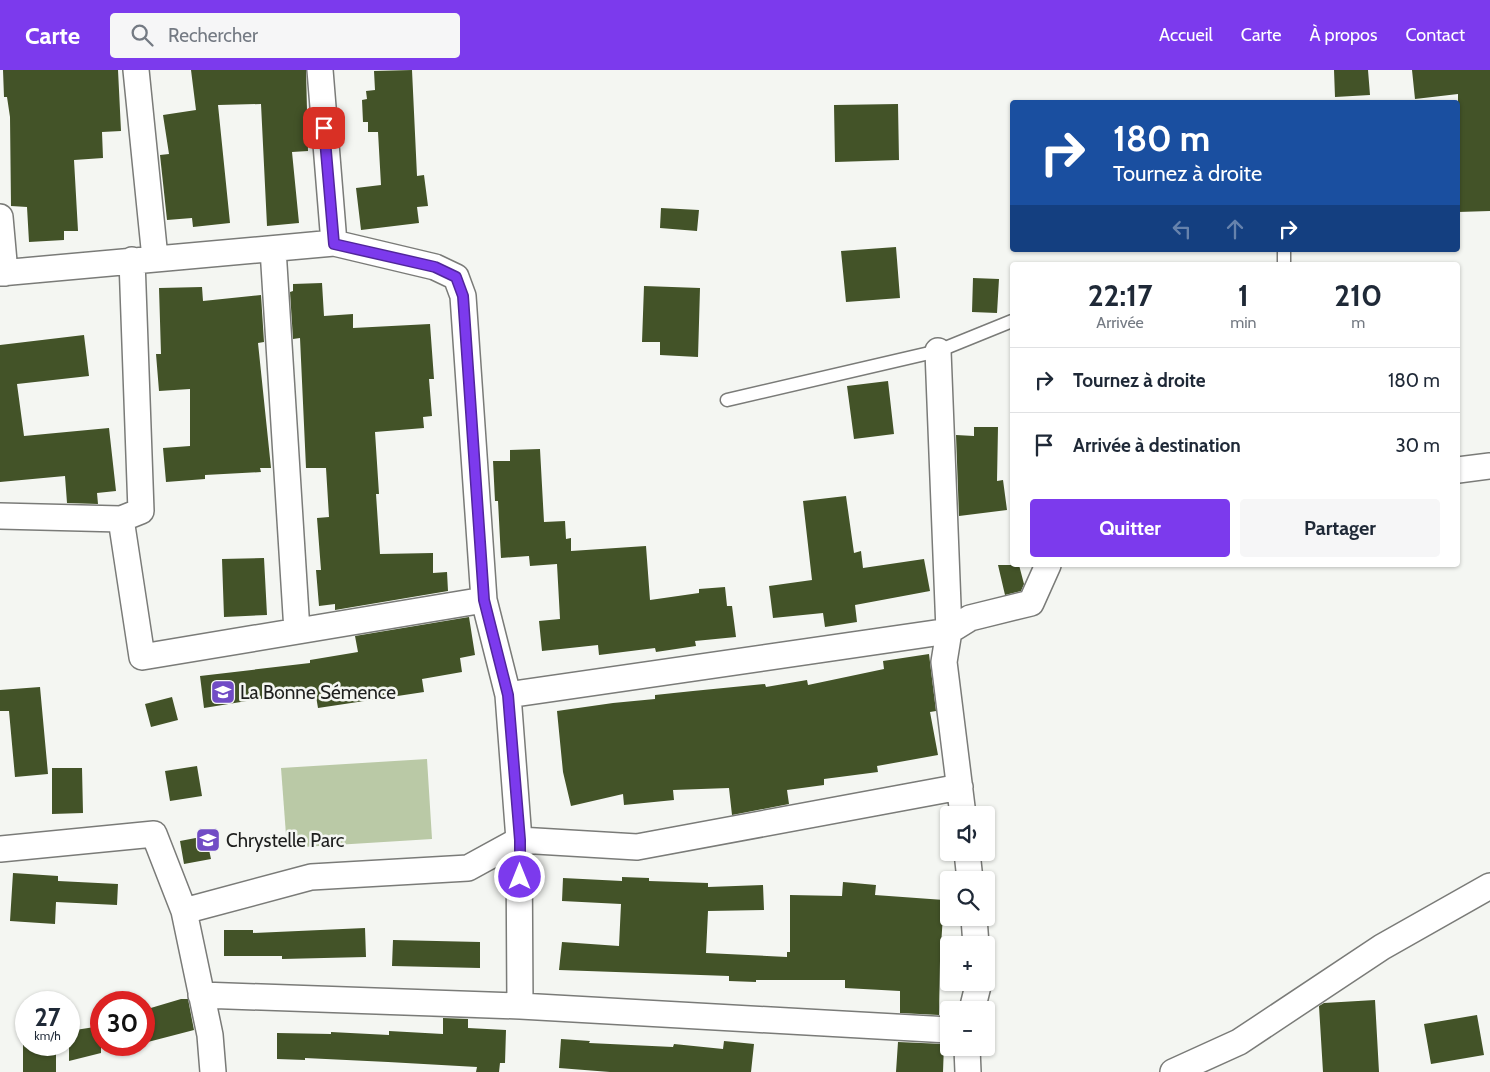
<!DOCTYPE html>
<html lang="fr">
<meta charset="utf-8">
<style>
:root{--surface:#fff;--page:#f6f6f7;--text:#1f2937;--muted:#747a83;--line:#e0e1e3;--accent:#7c3aed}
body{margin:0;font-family:Cabin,sans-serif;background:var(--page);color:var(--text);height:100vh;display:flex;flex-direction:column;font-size:19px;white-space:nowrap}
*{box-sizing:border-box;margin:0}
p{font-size:16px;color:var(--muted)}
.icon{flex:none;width:28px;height:28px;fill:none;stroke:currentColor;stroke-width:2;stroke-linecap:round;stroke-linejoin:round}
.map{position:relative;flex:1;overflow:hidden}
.side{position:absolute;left:1010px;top:192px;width:450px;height:305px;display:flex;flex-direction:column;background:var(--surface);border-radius:5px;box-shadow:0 1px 4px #0004}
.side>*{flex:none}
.guide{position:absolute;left:1010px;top:30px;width:450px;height:152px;border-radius:5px;box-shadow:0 1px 4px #0004;background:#1a4fa0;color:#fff;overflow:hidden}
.buttons{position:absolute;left:940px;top:736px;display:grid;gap:10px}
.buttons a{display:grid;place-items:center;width:55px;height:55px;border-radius:5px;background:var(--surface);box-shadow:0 1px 4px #0004;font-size:25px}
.speed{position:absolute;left:15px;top:921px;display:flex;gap:10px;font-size:25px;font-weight:700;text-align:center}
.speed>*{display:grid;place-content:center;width:65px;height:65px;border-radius:50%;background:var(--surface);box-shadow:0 1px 4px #0004;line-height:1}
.speed small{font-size:12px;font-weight:400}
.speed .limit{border:8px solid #d22;background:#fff;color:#111}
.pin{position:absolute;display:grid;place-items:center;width:42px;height:42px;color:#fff;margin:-21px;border-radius:10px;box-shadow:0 2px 8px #0006}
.me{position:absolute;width:55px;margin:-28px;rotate:0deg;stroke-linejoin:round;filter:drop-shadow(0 0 4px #0008)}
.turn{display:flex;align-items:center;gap:18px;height:105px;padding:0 20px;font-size:22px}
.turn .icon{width:65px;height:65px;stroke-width:2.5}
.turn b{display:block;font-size:35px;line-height:42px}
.lanes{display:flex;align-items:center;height:48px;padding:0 20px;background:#0003;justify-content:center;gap:25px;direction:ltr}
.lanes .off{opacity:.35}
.eta{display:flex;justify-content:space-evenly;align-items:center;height:85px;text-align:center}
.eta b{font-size:30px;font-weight:800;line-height:35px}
.cta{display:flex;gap:10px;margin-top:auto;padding:10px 20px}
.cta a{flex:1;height:58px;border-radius:5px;background:var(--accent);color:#fff;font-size:20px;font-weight:800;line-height:58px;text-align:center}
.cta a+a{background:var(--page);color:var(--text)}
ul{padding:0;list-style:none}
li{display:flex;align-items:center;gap:15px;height:65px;padding:0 20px;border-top:1px solid var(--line)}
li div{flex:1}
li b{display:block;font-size:19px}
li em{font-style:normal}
header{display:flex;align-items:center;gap:30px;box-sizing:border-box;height:70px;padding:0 25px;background:var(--accent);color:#fff}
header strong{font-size:24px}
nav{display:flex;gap:28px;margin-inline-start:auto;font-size:18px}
.search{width:350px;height:45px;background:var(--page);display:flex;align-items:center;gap:12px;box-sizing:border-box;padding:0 18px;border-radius:5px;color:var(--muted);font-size:19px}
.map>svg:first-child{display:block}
</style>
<header>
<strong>Carte</strong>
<div class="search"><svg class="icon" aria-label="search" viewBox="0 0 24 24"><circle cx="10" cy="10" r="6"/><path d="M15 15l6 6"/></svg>Rechercher</div>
<nav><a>Accueil</a><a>Carte</a><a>À propos</a><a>Contact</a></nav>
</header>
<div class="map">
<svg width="1490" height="1002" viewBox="0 0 1490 1002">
<rect width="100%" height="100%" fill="#f4f6f2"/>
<path fill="#bac9a6" d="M427 689 432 769 287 778 281 698Z"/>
<path fill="#435328" d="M3 0H118L121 61 102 62 103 88 74 90 78 161H64V170L29 172 27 137 11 136 10 47 7 27H4Z
M191 0H306L308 81 292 82 299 153 267 156 261 34 218 35 230 153 193 157 192 148 167 150 160 85 169 84 163 45 196 40Z
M412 0 417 106 424 105 428 136 417 137 419 153 361 160 356 118 381 115 378 62H368V52H363L362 30 367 29 366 21 375 20 374 1Z
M1334 0H1368L1370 25 1335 27Z
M1412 0H1490V141L1458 142V24L1415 29Z
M898 34 899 90 835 92 834 35Z
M661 138 699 140 697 161 660 158Z
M896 177 900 228 846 232 841 181Z
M973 208 999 209 997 243 972 242Z
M322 213 324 246 353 244V258L430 254 434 309H429L432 346 423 347 424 358 375 362 379 424H376L380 484 433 483V503L447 502 448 521 335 540V534L319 536 316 500H321L317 448 329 447 326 398H306L300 268 293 269 290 222 293 221V214Z
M644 216 700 218 698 287 660 285V272H642Z
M202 217 203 231 261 225 264 272 258 273 271 398H260L261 402 205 405V409L166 412 163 378 190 376V319L159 321 156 284H161L159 218Z
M84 265 89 306 17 314 24 366 109 358 116 421 97 423 98 434 67 433 65 406 0 412V275Z
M888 311 894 364 854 369 847 316Z
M974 357H998L997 411 1003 410 1007 440 959 446 956 365 974 366Z
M540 379 544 452 565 451 566 469 571 468V481L646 476 650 530 699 523V519L725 517 727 536H732L736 567 695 571 696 576 656 582 655 578 599 585 598 575 542 581 539 551 560 549 557 494 530 496 529 486 501 488 498 431H495L493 391H510V380Z
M846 426 854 483 861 481 863 498 924 489 930 521 855 535 857 552 825 557 823 543 773 548 769 516 812 510 803 431Z
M264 488 267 545 224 547 222 489Z
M998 495H1019L1024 514 1021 521 1005 525Z
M469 547 475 585 460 588 462 602 422 609 424 622 318 638 315 620 204 638 200 606 310 593V590L358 582 355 566Z
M929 584 936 641 930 642 938 685 877 696 878 702 824 709V715L787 720 789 734 732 745 729 718 673 720 674 730 624 735 623 724 571 736 563 702 557 641 613 633 655 629V625L693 621 765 614 766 617 807 610 808 615 884 599 883 591Z
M40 617 48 704 15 707 9 641H0V620Z
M172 627 178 650 151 657 145 634Z
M197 696 202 726 170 731 165 701Z
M52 698H82L83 743 52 744Z
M206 766 211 789 184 794 180 771Z
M13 803 58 806V811L118 814 117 835 56 832 55 854 10 851Z
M622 807 649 808V811L708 813V817L763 815 764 840 708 841 706 883 787 887V882H790V825L842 826 843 812 876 815 875 825 944 830 940 891 939 945 900 943V921L845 918V910H756V912L729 911V906L559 900 562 872 619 876 621 834 562 831 563 808 622 811Z
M365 858 366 887 282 889V886H224V860H253V863Z
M393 870 480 872V898L392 896Z
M181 929H188L194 960 144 973V940Z
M1375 930 1379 1002H1323L1319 936 1324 933Z
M1477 945 1484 985 1431 994 1424 954Z
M443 948 468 949V958L506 960 505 993H500L499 1002H476L477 997 388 992 305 988V990L277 989V963L331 964V962L389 965V961L443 964Z
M101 956V983L69 991V961Z
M561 969 590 971 589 973 673 977 674 974 723 979 724 971 754 974 751 1002H610L559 998Z
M898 972 944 974 943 1002H896Z
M23 975H56V1002H23Z"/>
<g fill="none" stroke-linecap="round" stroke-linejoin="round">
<defs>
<path id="lane" d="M1284 180V195
M727 330 938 281 1012 251"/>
<path id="street" d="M136 0 155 188
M320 0 334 173
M0 147 5 203
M273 179 297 561
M0 203 334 173 435 197 456 207 463 226 484 530 508 625 519 770 468 798 311 807 184 841
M938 281 949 561 944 592 963 745
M1458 400 1490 396
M0 446 121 449 141 441 132 190
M121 449 142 587 484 530
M508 625 949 561 970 548 1031 533 1048 495
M0 779 154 764 184 841 210 965 213 1002
M967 782 970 810
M974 848 976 875
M201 925 520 936 949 960
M520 936 519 770 637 777 960 717
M972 940 979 912
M967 978 968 1002
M1173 1002 1239 972 1382 877 1490 816"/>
</defs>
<use href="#lane" stroke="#7a7b78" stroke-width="15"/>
<use href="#street" stroke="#7a7b78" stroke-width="28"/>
<use href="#lane" stroke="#fff" stroke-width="12"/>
<use href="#street" stroke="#fff" stroke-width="25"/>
</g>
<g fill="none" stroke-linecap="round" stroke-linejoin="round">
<defs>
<path id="route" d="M324 58 334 174 435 197 456 207 463 226 484 530 508 625 520 770V807"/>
</defs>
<use href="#route" stroke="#51269a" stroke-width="12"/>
<use href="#route" stroke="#7c3aed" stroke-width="9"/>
</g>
<defs>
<symbol id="school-square" viewBox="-11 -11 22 22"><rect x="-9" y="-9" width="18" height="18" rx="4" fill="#714cc5" stroke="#f4f6f2"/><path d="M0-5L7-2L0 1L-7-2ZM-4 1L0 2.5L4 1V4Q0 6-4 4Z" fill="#fff"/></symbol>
</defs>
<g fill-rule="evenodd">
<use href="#school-square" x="209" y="608" width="28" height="28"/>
<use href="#school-square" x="194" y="756" width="28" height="28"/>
</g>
<g text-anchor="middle" stroke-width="5" stroke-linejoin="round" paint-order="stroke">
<g font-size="19" fill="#1e1f1e" stroke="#f4f6f2" text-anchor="start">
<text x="240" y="629">La Bonne Sémence</text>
<text x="226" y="777">Chrystelle Parc</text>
</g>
</g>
</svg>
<div class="buttons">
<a><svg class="icon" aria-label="sound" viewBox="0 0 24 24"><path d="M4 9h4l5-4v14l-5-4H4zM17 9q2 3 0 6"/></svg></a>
<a><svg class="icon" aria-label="search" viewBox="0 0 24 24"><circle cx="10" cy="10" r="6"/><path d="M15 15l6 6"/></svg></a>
<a>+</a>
<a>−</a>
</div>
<div class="speed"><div>27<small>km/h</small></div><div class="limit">30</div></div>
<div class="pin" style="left:324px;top:58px;background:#d93025"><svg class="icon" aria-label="arrive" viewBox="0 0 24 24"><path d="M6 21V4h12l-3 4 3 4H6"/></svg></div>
<svg class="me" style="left:520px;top:807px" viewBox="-20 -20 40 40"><circle r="17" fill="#7c3aed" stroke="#fff" stroke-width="3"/><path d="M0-11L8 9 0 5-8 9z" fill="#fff"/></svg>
<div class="guide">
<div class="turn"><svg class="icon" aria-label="right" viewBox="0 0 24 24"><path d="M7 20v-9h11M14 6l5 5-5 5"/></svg><div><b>180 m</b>Tournez à droite</div></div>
<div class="lanes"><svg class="icon off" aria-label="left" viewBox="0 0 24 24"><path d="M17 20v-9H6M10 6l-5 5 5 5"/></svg><svg class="icon off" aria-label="ahead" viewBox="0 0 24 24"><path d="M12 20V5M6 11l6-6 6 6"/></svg><svg class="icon" aria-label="right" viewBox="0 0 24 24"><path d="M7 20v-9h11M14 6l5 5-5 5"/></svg></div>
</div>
<section class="side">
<div class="eta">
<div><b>22:17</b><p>Arrivée</p></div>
<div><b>1</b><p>min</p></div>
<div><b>210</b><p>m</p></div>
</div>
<ul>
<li><svg class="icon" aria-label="right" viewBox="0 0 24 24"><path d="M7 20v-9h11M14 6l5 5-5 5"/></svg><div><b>Tournez à droite</b></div><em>180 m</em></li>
<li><svg class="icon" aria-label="arrive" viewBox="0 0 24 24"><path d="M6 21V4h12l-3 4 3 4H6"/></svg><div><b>Arrivée à destination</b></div><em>30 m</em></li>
</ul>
<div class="cta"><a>Quitter</a><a>Partager</a></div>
</section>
</div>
